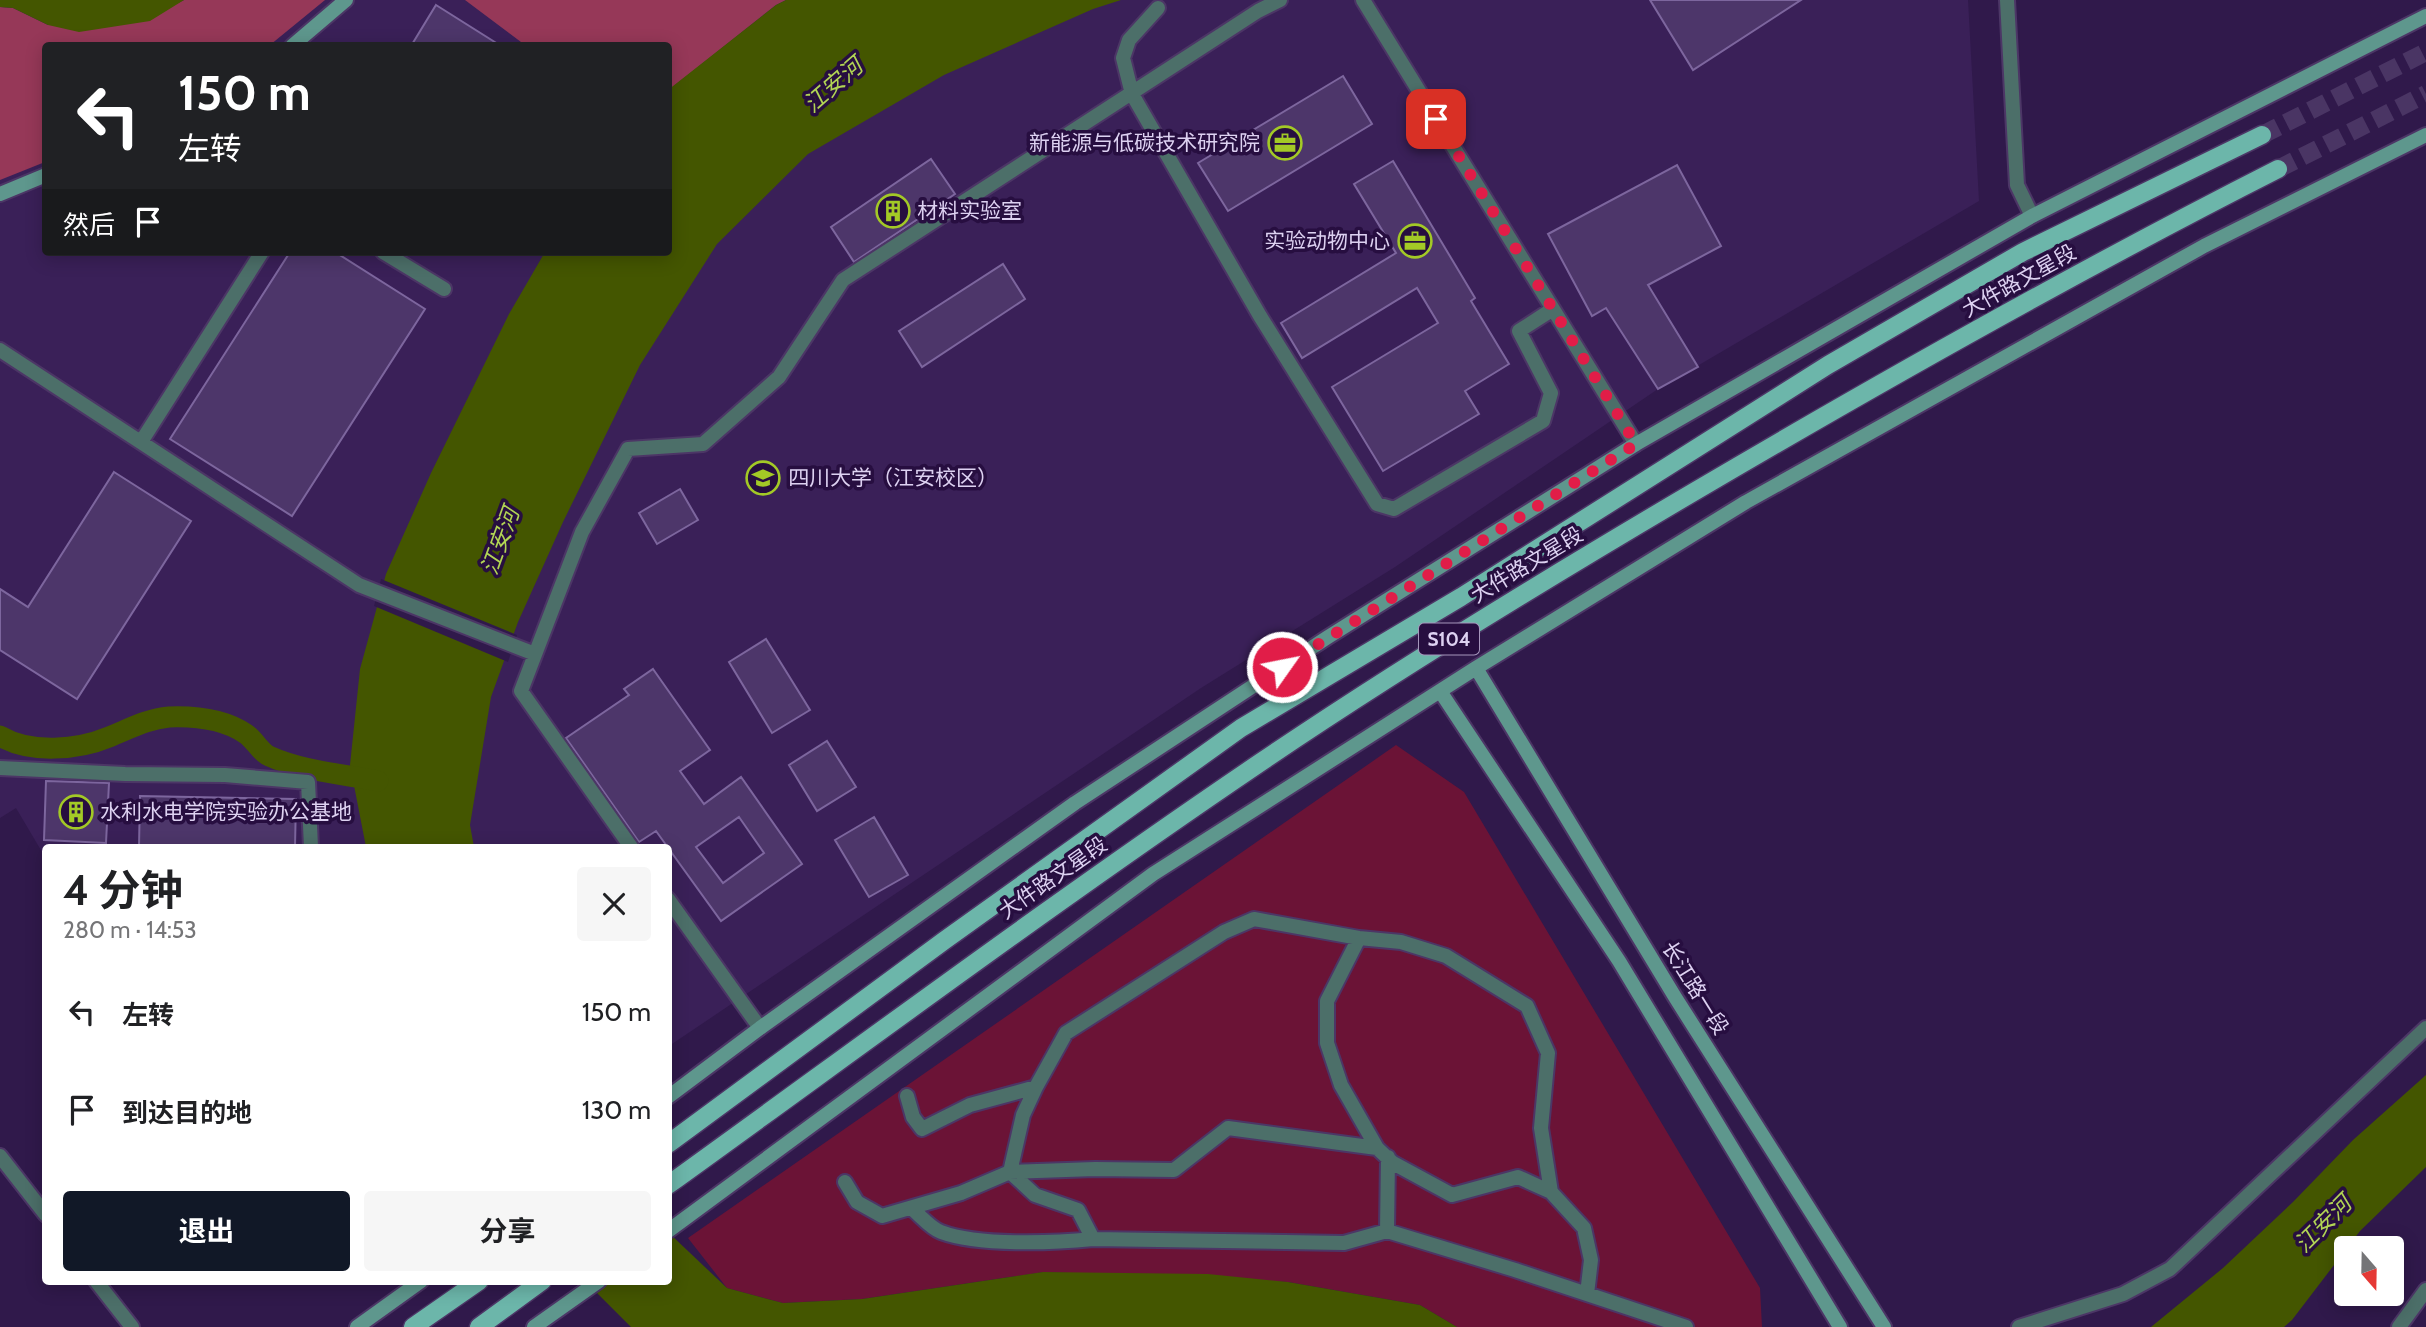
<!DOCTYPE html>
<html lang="zh">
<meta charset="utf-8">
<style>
:root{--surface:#fff;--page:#f6f6f6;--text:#202124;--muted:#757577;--accent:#111827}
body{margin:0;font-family:Cabin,"Noto Sans SC",sans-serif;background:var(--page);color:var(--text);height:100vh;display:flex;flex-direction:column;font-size:26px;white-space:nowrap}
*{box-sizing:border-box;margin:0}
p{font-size:23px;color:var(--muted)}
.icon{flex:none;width:38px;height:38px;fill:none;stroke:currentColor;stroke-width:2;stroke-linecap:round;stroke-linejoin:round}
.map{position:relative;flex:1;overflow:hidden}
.panel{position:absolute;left:42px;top:844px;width:630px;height:441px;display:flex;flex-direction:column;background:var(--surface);border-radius:7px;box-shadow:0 4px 18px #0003}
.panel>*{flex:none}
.guide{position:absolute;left:42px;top:42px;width:630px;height:214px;border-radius:7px;box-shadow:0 4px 18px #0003;background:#202124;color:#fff;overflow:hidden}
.needle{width:46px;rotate:160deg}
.buttons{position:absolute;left:2334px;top:1236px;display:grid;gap:14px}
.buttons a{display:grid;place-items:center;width:70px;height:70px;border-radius:7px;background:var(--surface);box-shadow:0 4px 18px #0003;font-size:35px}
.pin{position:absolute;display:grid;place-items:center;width:60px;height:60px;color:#fff;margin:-30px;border-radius:14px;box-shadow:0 4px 10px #0006}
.me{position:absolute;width:77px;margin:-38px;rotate:57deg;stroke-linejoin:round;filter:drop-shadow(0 0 5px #0008)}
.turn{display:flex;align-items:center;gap:24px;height:147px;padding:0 21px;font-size:32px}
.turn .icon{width:91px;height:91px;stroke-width:2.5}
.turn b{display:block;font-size:49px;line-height:60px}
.then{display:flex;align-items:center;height:66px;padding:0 21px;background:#0003;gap:14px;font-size:26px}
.round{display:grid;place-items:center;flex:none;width:74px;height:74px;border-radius:7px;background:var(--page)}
.summary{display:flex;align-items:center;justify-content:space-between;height:119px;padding:0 21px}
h1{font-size:42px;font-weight:700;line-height:52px}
.action{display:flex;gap:14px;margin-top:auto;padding:14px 21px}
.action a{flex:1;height:80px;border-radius:7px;background:var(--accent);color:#fff;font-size:28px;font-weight:700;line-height:80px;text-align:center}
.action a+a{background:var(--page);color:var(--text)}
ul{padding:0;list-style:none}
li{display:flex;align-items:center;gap:21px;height:98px;padding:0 21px}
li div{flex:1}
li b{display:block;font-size:26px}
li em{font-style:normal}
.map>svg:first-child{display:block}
</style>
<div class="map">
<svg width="2426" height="1327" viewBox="0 0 2426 1327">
<rect width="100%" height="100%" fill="#30194b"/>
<path fill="#3a2058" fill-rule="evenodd" d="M0 0H1968L1979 201 1658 389 1395 567 1201 688 669 1046 668 847H46L45 857 16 808 0 818ZM46 46H668V252H46Z"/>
<path fill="#6b1336" d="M1396 745 1464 792 1760 1288 1762 1327H1457L1420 1305 1288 1282 1044 1272 862 1299 783 1303 727 1288 688 1238Z"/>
<path fill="#963858" d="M184 0H325L270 45 46 46 45 162 0 180V7L13 8 48 25 172 6Z
M465 0H786L776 5 669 90 668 46 525 45Z"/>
<path fill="#445600" d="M0 0H184L150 21 79 32 48 25 13 8 0 7Z
M786 0H1121L1093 9 944 75 808 154 717 244 640 365 563 522 518 622 491 697 470 825 474 847H366L350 765 360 669 386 574 431 473 509 314 545 252H668V90L776 5Z
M2426 1075V1167L2360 1231 2292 1320 2284 1327H2151L2223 1268 2293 1202 2353 1140Z
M669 1233 727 1288 783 1303 862 1299 1043 1272 1208 1274 1288 1282 1420 1305 1457 1327H631L585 1281H668Z"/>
<path fill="#30194b" d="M381 579 517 635 508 662 374 606Z"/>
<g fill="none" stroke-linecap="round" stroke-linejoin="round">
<path stroke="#445600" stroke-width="21" d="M0 736C30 754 78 750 109 737 129 729 147 719 169 717 196 716 224 719 246 734 255 740 260 752 269 756 302 771 343 774 378 781"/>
</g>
<path fill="#4d366a" stroke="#7d669e" stroke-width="2" fill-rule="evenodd" d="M1650 0H1801L1693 70Z
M436 5 501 46H411Z
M1343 76 1372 124 1228 211 1198 163Z
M931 159 955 194 854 262 831 227Z
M1393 161 1475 298 1471 301 1509 364 1465 391 1479 414 1383 471 1332 387 1438 323 1417 288 1302 358 1281 323 1396 253 1354 184Z
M1677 165 1721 246 1648 285 1698 367 1658 389 1606 308 1592 316 1548 234Z
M290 252H335L425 309 292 516 170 439Z
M1003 264 1025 299 922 367 899 331Z
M114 472 191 521 77 699 0 650V589L28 607Z
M680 489 698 520 657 544 639 513Z
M766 639 810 710 772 733 729 662Z
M653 669 710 750 680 771 704 804 741 777 802 864 721 921 656 831 639 842 566 738 629 695 624 689ZM739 817 764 853 723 883 696 847Z
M827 741 856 787 817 811 789 765Z
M46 781 109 783 106 843 44 840Z
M140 796 296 799 295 847H139Z
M874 817 908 875 869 897 835 840Z"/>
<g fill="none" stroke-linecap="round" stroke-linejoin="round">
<path stroke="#4a3564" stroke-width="18" stroke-dasharray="18 9" stroke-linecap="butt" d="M2262 135 2426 52
M2278 169 2426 94"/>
<defs>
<path id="street" d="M1363 0 1636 444
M2007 0 2017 185 2032 216
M1158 8 1129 40 1123 58 1132 94 1260 316 1377 504 1394 509 1543 421 1551 393 1519 331 1553 309
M383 252 444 289
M0 350 359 585 535 654
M141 442 262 252
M0 768 125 774 225 775 308 782 311 847
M631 847 521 691 582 532 628 449 703 444 779 377 843 280 1258 11 1280 0
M668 899 760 1028
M1359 938 1327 1001V1043L1341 1085 1377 1148 1393 1163 1452 1195 1518 1177 1551 1192
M907 1096 913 1117 922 1129 970 1105 1036 1087
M0 1156 46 1215
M1010 1172 1035 1195 1078 1210 1093 1239 1344 1243 1387 1231 1515 1270 1686 1327
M1010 1172 1095 1169 1174 1170 1228 1128 1377 1148
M845 1182 857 1202 882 1216 961 1193 1010 1172 1023 1115 1036 1087 1066 1033 1224 932 1254 919 1359 938 1401 942 1446 956 1527 1006 1548 1053 1541 1128 1551 1192 1584 1228 1591 1260 1587 1294
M911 1208C920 1215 930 1228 941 1232 978 1246 1053 1243 1093 1239
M1387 1231 1388 1157
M96 1281 132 1327
M2019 1327 2123 1294 2170 1269 2426 1028
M2399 1327 2426 1290"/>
<path id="secondary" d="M292 46 346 0
M0 194 46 175
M1476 668 1675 997 1884 1327
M1440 691 1619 961 1840 1327
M668 1097 760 1028 1075 803 1328 637 1636 444 2032 216 2426 16
M668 1231 1153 874 1476 668 1746 502 2204 246 2426 135
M357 1327 421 1281
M534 1327 599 1281"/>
<path id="primary" d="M668 1144 945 940 1241 728 1461 597 1828 365 2023 252 2262 135
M668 1185C865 1043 1060 898 1261 762 1401 667 1546 579 1692 493 1884 380 2079 270 2278 169
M413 1327 479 1281
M479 1327 542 1281"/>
</defs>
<use href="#street" stroke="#4c3666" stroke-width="18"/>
<use href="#secondary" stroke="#4c3666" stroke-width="18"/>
<use href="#primary" stroke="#4c3666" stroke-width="21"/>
<use href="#street" stroke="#4c6f69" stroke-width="14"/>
<use href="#secondary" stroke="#5e978d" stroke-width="14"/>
<use href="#primary" stroke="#6cb6aa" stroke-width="18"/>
</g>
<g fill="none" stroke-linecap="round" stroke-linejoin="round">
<path stroke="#e11d48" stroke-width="12" stroke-dasharray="0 21.6" d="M1282 667 1636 444 1436 119"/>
</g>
<defs>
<symbol id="office-ring" viewBox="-11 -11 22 22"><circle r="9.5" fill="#270e40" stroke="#a3c926" stroke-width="1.5"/><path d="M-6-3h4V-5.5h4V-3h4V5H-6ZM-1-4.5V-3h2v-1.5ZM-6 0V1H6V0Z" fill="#a3c926"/></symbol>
<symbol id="building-ring" viewBox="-11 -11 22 22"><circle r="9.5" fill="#270e40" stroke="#a3c926" stroke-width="1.5"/><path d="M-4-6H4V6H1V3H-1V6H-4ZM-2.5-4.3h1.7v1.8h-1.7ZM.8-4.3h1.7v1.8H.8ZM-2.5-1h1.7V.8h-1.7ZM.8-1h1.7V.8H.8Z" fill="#a3c926"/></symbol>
<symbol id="university-ring" viewBox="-11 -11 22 22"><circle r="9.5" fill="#270e40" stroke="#a3c926" stroke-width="1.5"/><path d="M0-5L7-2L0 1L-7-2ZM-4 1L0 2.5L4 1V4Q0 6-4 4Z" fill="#a3c926"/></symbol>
</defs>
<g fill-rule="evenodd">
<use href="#office-ring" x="1266" y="124" width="38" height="38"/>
<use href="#building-ring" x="874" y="192" width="38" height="38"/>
<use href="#office-ring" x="1396" y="222" width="38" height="38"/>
<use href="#university-ring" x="744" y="459" width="38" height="38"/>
<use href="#building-ring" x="57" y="793" width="38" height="38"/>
</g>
<g text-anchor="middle" stroke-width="7" stroke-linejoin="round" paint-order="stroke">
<rect fill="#270e40" stroke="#a696bc" stroke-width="2" x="1419" y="623.5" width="60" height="31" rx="5"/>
<g font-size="19" font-weight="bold" fill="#ddd1f1">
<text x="1449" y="646">S104</text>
</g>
<g font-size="21" fill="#ddd1f1" stroke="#270e40" text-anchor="start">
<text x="1260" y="150" text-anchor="end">新能源与低碳技术研究院</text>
<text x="917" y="218">材料实验室</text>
<text x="1390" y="248" text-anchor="end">实验动物中心</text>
<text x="788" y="485">四川大学（江安校区）</text>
<text x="100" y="819">水利水电学院实验办公基地</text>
</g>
<g font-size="21" fill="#ddd1f1" stroke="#270e40">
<text transform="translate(2019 281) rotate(-29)" y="7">大件路文星段</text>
<text transform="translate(1527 565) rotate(-31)" y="7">大件路文星段</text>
<text transform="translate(1053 878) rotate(-35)" y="7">大件路文星段</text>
<text transform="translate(1695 988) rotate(58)" y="7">长江路一段</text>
</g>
<g font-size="23" font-style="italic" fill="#b2d554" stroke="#270e40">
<text transform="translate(833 85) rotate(-41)" y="8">江安河</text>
<text transform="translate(500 541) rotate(-70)" y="8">江安河</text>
<text transform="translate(2323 1224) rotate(-45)" y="8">江安河</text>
</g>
</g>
</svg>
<div class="buttons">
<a><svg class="needle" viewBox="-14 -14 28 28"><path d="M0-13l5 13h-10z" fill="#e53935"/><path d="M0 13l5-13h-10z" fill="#757577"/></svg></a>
</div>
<div class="pin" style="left:1436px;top:119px;background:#d93025"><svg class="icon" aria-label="arrive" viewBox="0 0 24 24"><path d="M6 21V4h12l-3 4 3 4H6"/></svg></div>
<svg class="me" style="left:1282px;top:667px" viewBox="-20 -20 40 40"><circle r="17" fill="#e11d48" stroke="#fff" stroke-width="3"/><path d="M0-11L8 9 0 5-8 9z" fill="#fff"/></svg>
<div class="guide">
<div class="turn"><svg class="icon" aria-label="left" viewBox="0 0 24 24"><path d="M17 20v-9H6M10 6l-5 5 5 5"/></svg><div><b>150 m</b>左转</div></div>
<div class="then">然后<svg class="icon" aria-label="arrive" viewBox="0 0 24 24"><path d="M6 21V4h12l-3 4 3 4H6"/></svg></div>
</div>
<section class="panel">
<div class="summary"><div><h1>4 分钟</h1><p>280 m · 14:53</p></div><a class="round"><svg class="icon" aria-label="close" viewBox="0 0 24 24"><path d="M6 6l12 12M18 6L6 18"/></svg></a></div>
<ul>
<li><svg class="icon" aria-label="left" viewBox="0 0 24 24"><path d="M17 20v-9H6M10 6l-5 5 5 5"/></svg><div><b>左转</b></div><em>150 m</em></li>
<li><svg class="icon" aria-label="arrive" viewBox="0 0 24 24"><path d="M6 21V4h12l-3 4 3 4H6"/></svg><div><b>到达目的地</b></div><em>130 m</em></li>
</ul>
<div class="action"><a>退出</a><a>分享</a></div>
</section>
</div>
